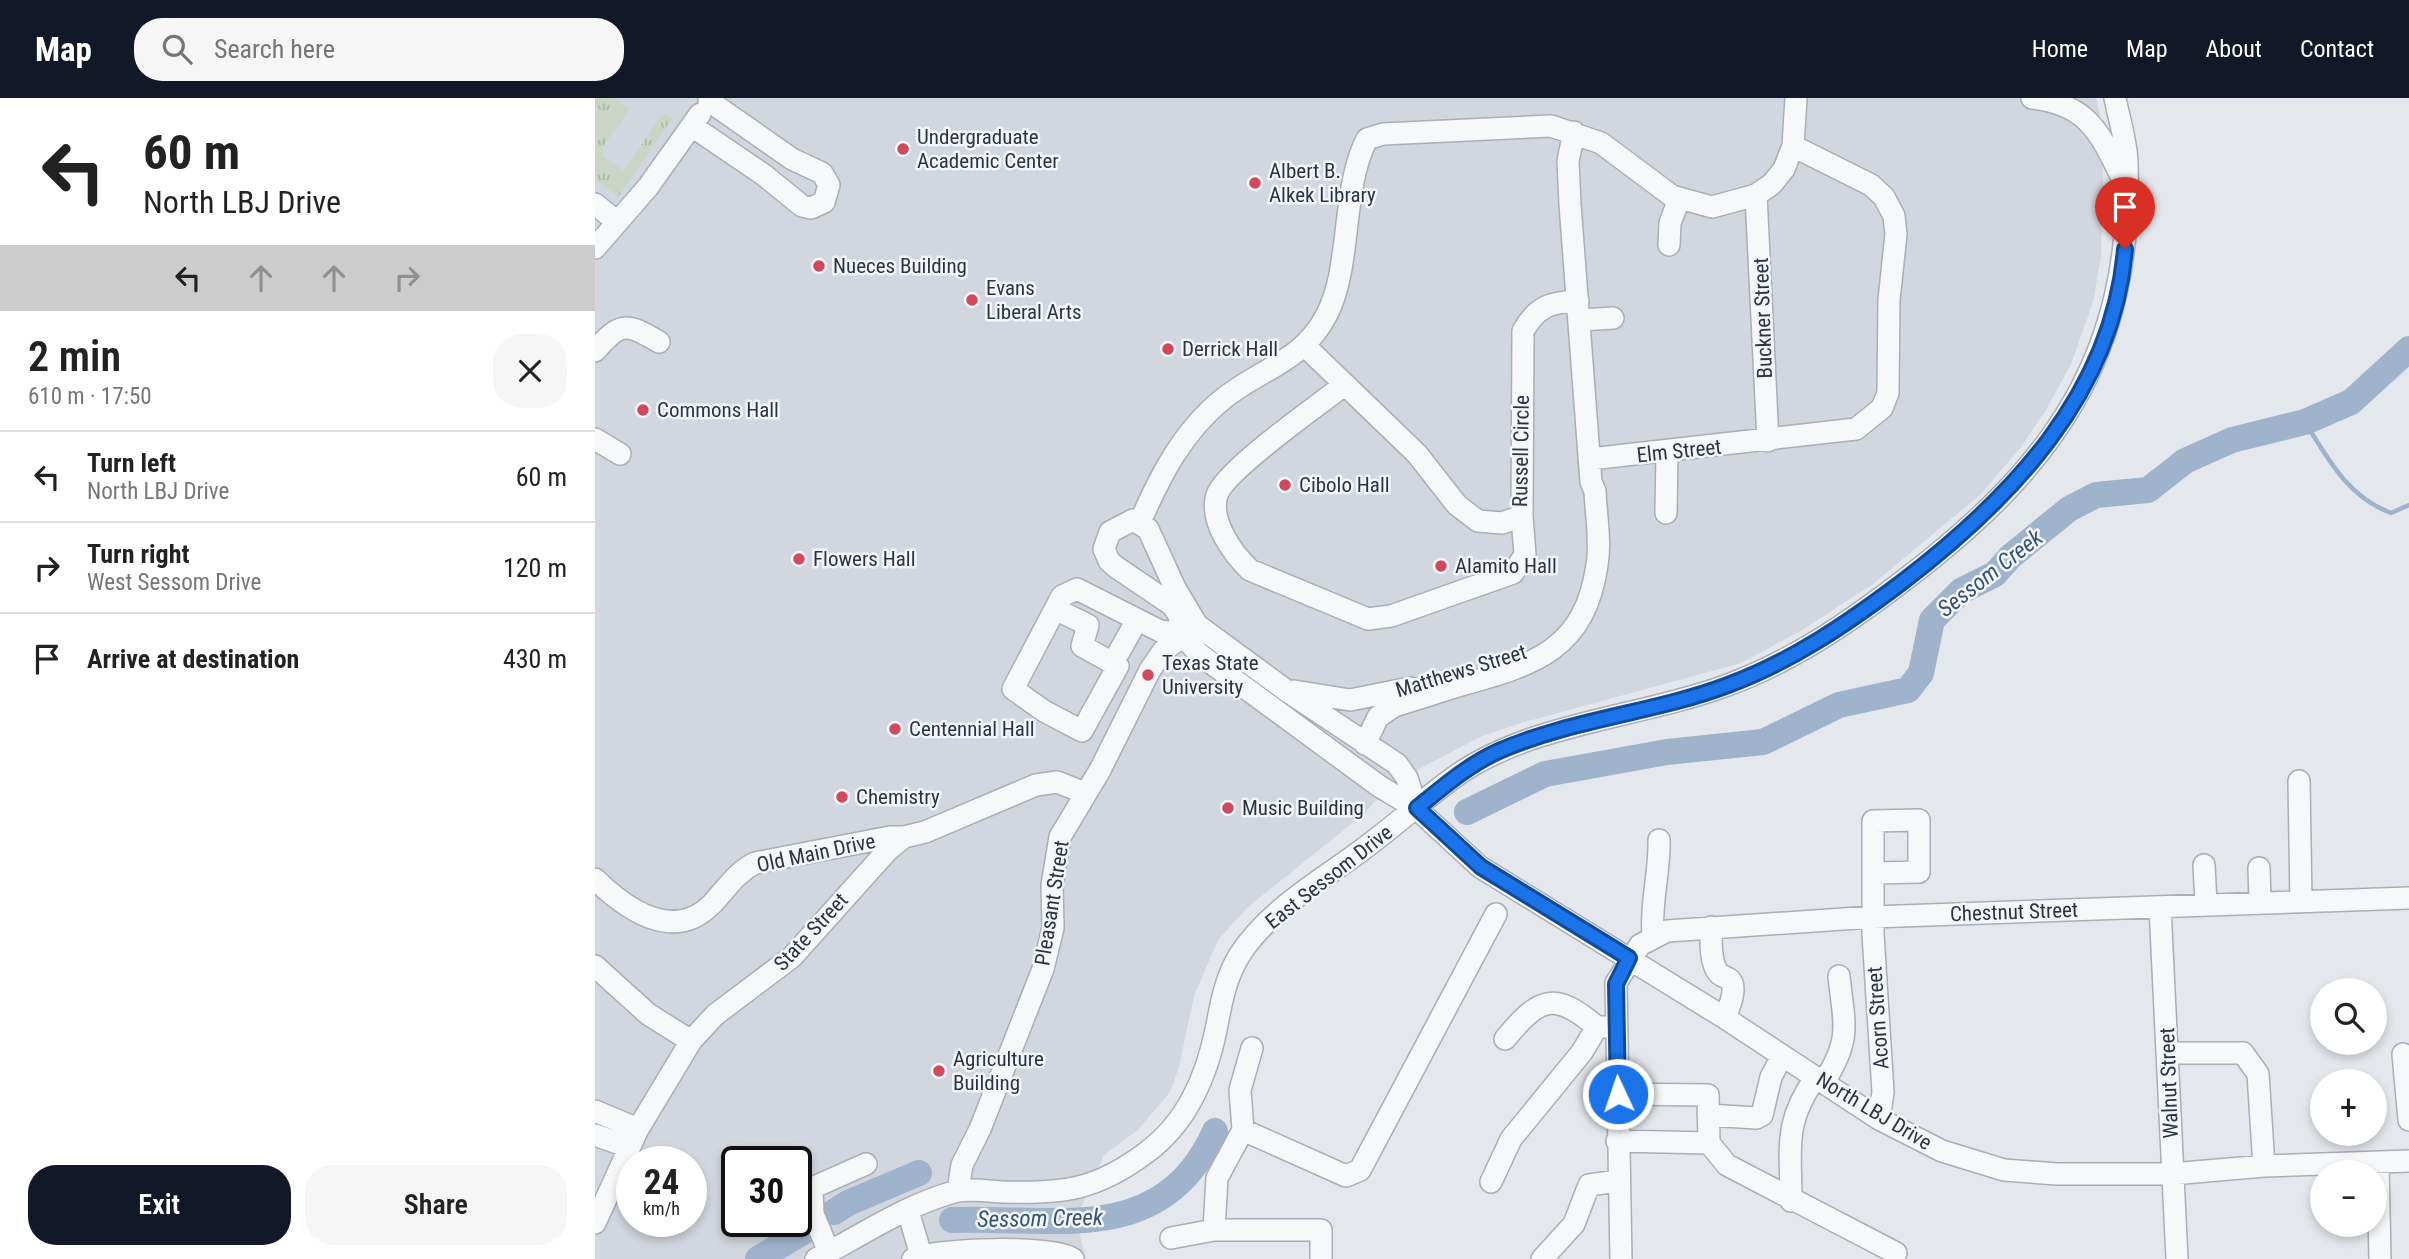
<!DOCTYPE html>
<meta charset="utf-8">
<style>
:root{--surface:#fff;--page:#f6f6f6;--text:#222;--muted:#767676;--line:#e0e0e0;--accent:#111827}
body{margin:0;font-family:"Roboto Condensed",sans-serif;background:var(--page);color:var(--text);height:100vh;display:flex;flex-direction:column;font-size:26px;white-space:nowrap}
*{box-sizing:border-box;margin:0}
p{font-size:23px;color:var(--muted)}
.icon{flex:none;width:38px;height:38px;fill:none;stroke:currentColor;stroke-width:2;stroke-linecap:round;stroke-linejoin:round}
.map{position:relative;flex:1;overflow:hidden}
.panel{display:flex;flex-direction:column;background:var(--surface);width:595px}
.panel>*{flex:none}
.top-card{background:#fff;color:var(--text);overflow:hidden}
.buttons{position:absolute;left:1715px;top:880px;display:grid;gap:14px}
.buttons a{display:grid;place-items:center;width:77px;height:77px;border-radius:50%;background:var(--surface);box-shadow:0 4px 10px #0003;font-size:35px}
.speed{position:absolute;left:21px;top:1048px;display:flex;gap:14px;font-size:35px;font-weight:700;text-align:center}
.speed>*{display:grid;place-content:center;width:91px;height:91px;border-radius:50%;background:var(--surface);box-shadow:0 4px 10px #0003;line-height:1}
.speed small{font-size:18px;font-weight:400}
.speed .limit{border:4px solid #111;border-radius:10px;background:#fff;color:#111}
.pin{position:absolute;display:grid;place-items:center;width:60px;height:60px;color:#fff;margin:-72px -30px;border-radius:50% 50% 50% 0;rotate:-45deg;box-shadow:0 0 7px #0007}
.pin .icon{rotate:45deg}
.me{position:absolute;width:77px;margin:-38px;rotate:357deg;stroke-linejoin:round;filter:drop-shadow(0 0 5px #0008)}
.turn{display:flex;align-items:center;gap:24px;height:147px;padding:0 28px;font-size:32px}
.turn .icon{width:91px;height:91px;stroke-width:2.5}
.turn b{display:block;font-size:49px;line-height:60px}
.lanes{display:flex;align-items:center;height:66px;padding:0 28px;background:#0003;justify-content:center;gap:35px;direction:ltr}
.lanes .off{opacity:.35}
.round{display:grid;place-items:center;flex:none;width:74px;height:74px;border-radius:28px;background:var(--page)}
.overview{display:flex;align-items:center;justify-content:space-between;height:119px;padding:0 28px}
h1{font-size:42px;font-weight:600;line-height:52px}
.primary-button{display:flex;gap:14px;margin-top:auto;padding:14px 28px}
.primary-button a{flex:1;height:80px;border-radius:28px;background:var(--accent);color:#fff;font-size:28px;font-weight:600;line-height:80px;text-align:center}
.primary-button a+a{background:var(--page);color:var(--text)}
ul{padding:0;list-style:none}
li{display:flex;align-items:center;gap:21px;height:91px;padding:0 28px;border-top:2px solid var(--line)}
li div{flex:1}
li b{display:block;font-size:26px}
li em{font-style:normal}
header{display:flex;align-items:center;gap:42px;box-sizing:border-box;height:98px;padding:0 35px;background:var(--accent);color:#fff}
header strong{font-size:33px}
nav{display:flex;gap:38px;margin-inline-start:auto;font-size:24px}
.search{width:490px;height:63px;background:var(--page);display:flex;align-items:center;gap:18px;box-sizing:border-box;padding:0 24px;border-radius:28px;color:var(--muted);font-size:26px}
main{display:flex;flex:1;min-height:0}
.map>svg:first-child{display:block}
</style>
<header>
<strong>Map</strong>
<div class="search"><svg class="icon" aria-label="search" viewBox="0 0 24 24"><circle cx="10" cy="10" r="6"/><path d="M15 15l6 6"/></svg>Search here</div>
<nav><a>Home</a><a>Map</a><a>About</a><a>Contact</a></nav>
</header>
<main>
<section class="panel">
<div class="top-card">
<div class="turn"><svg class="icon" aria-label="left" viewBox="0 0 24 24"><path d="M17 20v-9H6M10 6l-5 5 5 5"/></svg><div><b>60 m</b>North LBJ Drive</div></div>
<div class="lanes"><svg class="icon" aria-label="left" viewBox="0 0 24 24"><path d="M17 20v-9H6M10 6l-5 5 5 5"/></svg><svg class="icon off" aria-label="ahead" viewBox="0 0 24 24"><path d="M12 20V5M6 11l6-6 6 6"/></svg><svg class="icon off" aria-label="ahead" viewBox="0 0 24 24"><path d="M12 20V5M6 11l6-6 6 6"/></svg><svg class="icon off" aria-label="right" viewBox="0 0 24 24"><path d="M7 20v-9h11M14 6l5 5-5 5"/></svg></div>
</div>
<div class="overview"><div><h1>2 min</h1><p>610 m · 17:50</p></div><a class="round"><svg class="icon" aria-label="close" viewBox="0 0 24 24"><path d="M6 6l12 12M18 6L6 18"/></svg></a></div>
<ul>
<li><svg class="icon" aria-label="left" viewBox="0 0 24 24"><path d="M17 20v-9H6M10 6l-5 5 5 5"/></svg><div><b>Turn left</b><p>North LBJ Drive</p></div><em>60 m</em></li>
<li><svg class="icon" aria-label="right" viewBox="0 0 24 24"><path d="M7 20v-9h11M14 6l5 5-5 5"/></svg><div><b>Turn right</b><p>West Sessom Drive</p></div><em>120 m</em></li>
<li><svg class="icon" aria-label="arrive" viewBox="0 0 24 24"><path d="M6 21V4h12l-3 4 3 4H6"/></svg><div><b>Arrive at destination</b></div><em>430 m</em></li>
</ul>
<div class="primary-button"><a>Exit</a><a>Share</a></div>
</section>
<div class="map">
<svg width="1814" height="1161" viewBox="0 0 1814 1161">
<defs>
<pattern id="grass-tufts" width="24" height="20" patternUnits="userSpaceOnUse" patternTransform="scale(1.75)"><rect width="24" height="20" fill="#c9d6c5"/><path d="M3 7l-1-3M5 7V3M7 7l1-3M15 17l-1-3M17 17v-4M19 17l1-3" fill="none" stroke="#adb8ab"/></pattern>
</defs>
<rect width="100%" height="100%" fill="#e4e7ec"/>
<path fill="#d2d6de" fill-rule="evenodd" d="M0 0H1501L1505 18 1508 81 1506 158 1498 204 1476 266 1451 312 1426 349 1385 397 1278 486 1207 532 1146 565 923 626 887 638 824 671 778 705 771 714 652 810 623 842 599 898 584 969 575 994 543 1032 509 1057 481 1122 491 1161H0ZM37 1064H96V1124H37ZM142 1064H201V1124H142Z"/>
<path fill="url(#grass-tufts)" d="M0 0H19L35 11 7 50 9 52 6 57 29 73 65 19 70 16 77 21 23 99 0 80Z"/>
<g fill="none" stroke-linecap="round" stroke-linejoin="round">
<path stroke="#9fb4cc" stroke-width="4.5" d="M1710 324C1733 361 1753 399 1796 415L1814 407"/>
<path stroke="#9fb4cc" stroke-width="26" d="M872 714 950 676 1072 654 1168 644 1244 607 1313 592 1326 575 1337 522 1366 493 1400 476 1415 459 1474 411 1501 397 1553 392 1590 363 1637 342 1710 324 1756 304 1814 251
M239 1114 253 1105 324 1075
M357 1122C463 1118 567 1150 620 1033
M163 1161 218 1128"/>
<defs>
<path id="minor" d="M1437 0C1495 7 1505 36 1528 82
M97 28 169 77 207 108 216 110 229 104 234 87 227 75 197 61 114 3
M1161 97 1173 343
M0 106 22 124
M1074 147 1075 125 1084 101
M0 150 53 89 105 16
M986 222 1018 220
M709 247 822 356 862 407 883 423 907 425 927 418
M0 253C25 224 31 224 64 244
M749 287C724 307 630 372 622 397 614 422 637 455 655 472L773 521 796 518 918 475 930 457 927 418 928 233C942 208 956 204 983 203
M0 341 25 356
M995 361 1261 331 1287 310 1293 295 1294 202 1301 136 1299 118 1289 99 1276 87 1198 48
M1071 415 1072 354
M545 424C565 378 588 333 628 301 665 271 707 264 731 218 757 171 746 90 772 41L788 36 956 28 1006 45 1077 98 1117 109 1161 97 1177 86 1189 71 1198 48 1201 0
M460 511 493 527 487 548 523 568 487 633 449 613 418 591 467 498 482 491 565 533 587 536
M524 554 542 522
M699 593 755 602 815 590
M770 646 783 619 799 608C823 601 846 593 870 586 942 566 990 550 1002 467 1006 444 1001 417 1000 393L996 384 975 106 973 63 979 34
M1704 683 1706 804
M822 711 812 680 802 666 692 593 602 527 580 490 553 431 538 422 515 434 509 451 514 463 521 469 577 507 584 517 587 536 604 556 784 688 822 711 885 769 1130 920 1284 1021 1347 1053 1409 1072 1462 1076H1577L1669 1068 1814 1063
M1609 767 1611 805
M1664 770 1665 804
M1278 775 1324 774V722L1278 723V836L1288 994 1284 1021
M0 781C32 812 79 845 117 806 131 791 142 774 160 765L295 739H309
M1565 809 1582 1161
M1116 829C1116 842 1115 862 1122 873 1125 879 1131 878 1135 882 1143 890 1133 912 1130 920
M1058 838C1055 806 1065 774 1064 742
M0 868 53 916 96 943
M910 941C944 900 959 892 1002 929
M657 950 645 992 648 1032 622 1080 619 1132H726V1161
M1574 955H1648L1663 976 1669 1068
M1808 956 1814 1022
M1229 984C1257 940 1249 927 1244 878
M0 1013 43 1031
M1113 1017 1161 1020 1167 1017 1176 979 1187 958
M648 1032 751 1078 765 1072 901 816
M0 1037 34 1049
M1022 1043 1114 1045 1113 997 1022 996
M1114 1045 1132 1067 1301 1155
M1783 1066 1785 1161
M896 1084 916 1041 987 954 1002 929H1019
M363 1092 367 1067 385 1031 448 871 458 830 457 787 465 739 505 672 555 572 568 553 600 529
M1196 1103C1196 1049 1188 1025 1221 979
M313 1113 326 1157
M0 1125 43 1031 96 943 120 917 197 859 293 752 309 739 330 734 441 687 462 684 490 695
M576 1140 619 1132
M234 1154 218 1116 217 1090 271 1066
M221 1161C265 1138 311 1107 359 1094 374 1090 392 1093 407 1094 468 1096 502 1092 552 1054 592 1024 611 980 621 932 626 906 630 881 644 858 672 813 725 783 767 752 798 729 827 703 858 680 933 625 1043 620 1130 588 1197 564 1256 523 1312 480 1459 368 1538 257 1532 66 1532 45 1524 21 1520 0
M318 1161C341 1150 459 1147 478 1161
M947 1161 979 1126 994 1087 1023 1083
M1026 1161 1021 885 1045 847 1072 833 1277 819 1814 800"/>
</defs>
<use href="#minor" stroke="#a9aeb7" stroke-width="24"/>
<use href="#minor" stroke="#f7f8fa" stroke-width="21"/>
</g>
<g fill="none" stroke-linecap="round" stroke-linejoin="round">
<defs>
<path id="route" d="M1023 996 1021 886 1034 860 886 769 822 710C848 689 873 667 904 653 977 621 1059 615 1133 587 1196 564 1253 525 1306 485 1415 402 1518 296 1530 151"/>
</defs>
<use href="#route" stroke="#114b97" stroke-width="18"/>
<use href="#route" stroke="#1a73e8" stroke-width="12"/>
</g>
<g fill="#d1495b" stroke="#f4f6f9" stroke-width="2.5">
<circle cx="308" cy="51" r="7"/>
<circle cx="660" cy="85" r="7"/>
<circle cx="224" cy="168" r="7"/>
<circle cx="377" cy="202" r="7"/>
<circle cx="573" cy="251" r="7"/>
<circle cx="48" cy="312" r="7"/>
<circle cx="690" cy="387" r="7"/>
<circle cx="204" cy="461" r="7"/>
<circle cx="846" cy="468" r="7"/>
<circle cx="553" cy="577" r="7"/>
<circle cx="300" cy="631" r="7"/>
<circle cx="247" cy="699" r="7"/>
<circle cx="633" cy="710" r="7"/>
<circle cx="344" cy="973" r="7"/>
</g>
<g text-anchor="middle" stroke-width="5" stroke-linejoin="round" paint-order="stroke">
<g font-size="21" fill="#2b3445" stroke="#f4f6f9" text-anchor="start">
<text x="322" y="46">Undergraduate<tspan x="322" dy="24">Academic Center</tspan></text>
<text x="674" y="80">Albert B.<tspan x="674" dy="24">Alkek Library</tspan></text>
<text x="238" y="175">Nueces Building</text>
<text x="391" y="197">Evans<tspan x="391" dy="24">Liberal Arts</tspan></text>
<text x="587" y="258">Derrick Hall</text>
<text x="62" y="319">Commons Hall</text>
<text x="704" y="394">Cibolo Hall</text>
<text x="218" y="468">Flowers Hall</text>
<text x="860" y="475">Alamito Hall</text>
<text x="567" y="572">Texas State<tspan x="567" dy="24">University</tspan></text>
<text x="314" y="638">Centennial Hall</text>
<text x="261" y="706">Chemistry</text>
<text x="647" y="717">Music Building</text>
<text x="358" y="968">Agriculture<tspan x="358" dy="24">Building</tspan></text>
</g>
<g font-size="21" fill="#2b3445" stroke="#f4f6f9">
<text transform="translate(1168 220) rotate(-92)" y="7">Buckner Street</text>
<text transform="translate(926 353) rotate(-89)" y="7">Russell Circle</text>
<text transform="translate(1084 353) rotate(-6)" y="7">Elm Street</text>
<text transform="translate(866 573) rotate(-17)" y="7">Matthews Street</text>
<text transform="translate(221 755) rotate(-12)" y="7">Old Main Drive</text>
<text transform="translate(734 779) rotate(-38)" y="7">East Sessom Drive</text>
<text transform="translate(457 805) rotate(-81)" y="7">Pleasant Street</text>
<text transform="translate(1419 814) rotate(-2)" y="7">Chestnut Street</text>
<text transform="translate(216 834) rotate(-47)" y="7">State Street</text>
<text transform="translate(1283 920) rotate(-94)" y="7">Acorn Street</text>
<text transform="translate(1574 985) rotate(-92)" y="7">Walnut Street</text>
<text transform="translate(1279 1013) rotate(31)" y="7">North LBJ Drive</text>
</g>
<g font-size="23" font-style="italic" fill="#34527a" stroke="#f4f6f9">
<text transform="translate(1395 475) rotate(-38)" y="8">Sessom Creek</text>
<text transform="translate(445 1120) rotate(-1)" y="8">Sessom Creek</text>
</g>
</g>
</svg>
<div class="buttons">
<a><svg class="icon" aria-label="search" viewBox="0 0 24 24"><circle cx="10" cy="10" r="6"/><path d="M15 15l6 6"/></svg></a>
<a>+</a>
<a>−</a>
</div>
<div class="speed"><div>24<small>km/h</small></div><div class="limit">30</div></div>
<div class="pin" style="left:1530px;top:151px;background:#d93025"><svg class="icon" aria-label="arrive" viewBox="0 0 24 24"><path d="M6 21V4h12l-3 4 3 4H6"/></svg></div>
<svg class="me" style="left:1023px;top:996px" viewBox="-20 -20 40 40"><circle r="17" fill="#1a73e8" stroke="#fff" stroke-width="3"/><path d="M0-11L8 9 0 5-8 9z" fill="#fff"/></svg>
</div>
</main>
